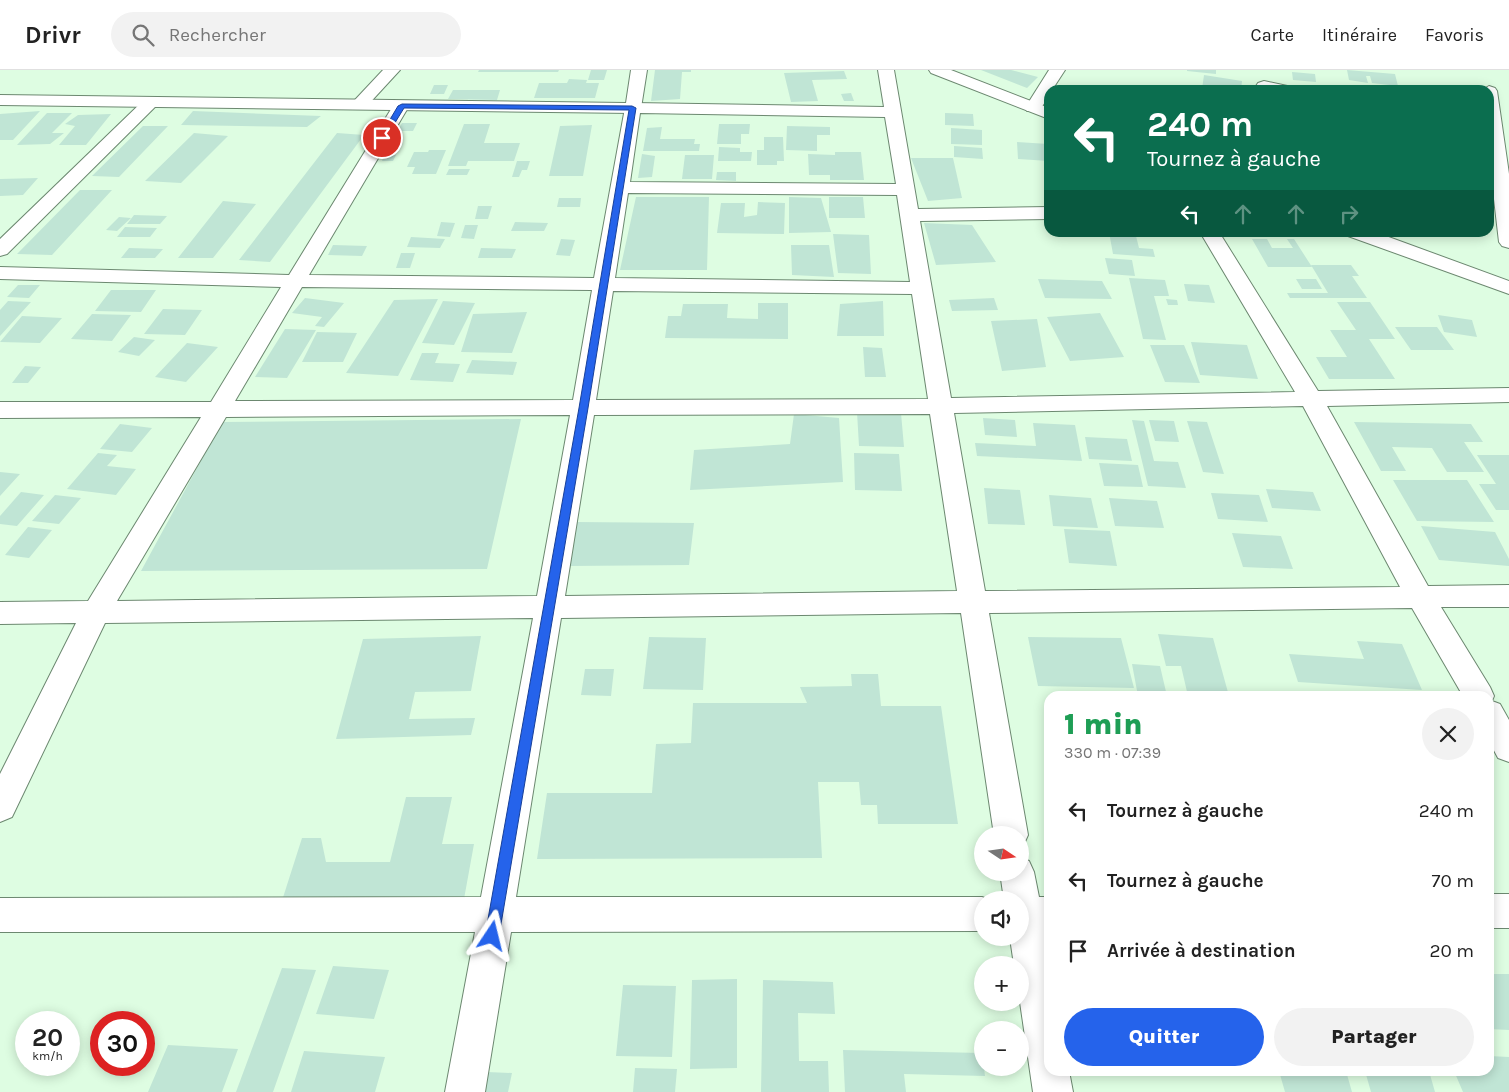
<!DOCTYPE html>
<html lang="fr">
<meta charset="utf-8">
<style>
:root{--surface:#fff;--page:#f2f2f2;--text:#222;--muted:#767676;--line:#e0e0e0;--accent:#2563eb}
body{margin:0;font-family:Karla,sans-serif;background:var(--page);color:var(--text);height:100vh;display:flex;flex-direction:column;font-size:19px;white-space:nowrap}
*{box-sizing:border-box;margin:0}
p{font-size:16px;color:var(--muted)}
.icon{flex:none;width:28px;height:28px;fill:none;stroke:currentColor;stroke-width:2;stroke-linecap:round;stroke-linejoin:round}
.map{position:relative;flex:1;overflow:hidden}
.sheet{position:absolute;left:1044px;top:621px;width:450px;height:385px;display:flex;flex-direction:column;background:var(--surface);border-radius:15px;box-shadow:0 2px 12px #0003}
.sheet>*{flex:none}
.hud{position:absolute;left:1044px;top:15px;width:450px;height:152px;border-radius:15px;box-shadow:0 2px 12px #0003;background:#0b6e4f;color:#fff;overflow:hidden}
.needle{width:32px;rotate:103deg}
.tools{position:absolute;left:974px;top:756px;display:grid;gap:10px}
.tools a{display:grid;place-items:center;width:55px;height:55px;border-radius:50%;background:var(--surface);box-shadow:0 2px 12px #0003;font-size:25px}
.speed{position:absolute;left:15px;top:941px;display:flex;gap:10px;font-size:25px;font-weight:700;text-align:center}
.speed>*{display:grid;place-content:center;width:65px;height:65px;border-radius:50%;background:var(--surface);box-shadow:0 2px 12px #0003;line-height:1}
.speed small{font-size:12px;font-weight:400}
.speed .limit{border:8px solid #d22;background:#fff;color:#111}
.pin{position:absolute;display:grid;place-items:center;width:42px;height:42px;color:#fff;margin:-21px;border:2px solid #fff;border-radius:50%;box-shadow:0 1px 5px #0007}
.me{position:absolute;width:55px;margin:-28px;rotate:10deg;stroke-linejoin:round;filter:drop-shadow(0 0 4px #0008)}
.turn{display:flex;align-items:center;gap:18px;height:105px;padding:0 20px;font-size:22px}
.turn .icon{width:65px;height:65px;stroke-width:2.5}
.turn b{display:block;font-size:35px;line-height:42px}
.lanes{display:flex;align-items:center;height:48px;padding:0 20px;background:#0003;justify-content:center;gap:25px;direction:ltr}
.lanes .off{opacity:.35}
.round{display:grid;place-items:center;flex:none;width:52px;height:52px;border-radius:26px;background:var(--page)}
.headline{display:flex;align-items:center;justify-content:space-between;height:85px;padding:0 20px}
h1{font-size:30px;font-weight:800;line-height:38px;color:#1e9e55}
.primary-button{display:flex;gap:10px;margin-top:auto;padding:10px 20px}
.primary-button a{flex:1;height:58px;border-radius:30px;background:var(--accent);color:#fff;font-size:20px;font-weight:800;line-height:58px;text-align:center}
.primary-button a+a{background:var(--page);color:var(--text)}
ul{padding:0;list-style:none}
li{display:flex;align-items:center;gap:15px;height:70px;padding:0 20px}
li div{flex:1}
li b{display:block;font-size:19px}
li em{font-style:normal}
header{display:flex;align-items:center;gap:30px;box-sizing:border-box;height:70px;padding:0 25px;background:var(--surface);border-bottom:1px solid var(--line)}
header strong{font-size:24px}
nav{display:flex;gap:28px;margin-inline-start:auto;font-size:18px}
.search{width:350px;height:45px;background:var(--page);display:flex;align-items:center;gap:12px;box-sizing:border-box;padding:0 18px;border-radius:28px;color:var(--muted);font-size:19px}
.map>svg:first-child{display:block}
</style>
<header>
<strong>Drivr</strong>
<div class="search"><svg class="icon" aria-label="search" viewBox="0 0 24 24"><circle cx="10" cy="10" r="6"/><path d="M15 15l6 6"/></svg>Rechercher</div>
<nav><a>Carte</a><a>Itinéraire</a><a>Favoris</a></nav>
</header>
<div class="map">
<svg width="1509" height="1022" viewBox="0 0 1509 1022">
<rect width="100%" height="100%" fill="#defde2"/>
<path fill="#c0e5d5" d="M479 0H559L558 2H478Z
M591 0H607L604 10H588Z
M655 0H691V2H682L680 29 651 31Z
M981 0H1011L1038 7 1027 18Z
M1187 0H1216V4L1187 1Z
M1347 0 1395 4 1398 16 1372 13 1370 6H1366L1368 13 1349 10Z
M844 1 847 9 812 10 818 31 791 32 784 3Z
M1292 2 1315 4 1316 12 1293 10Z
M1204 5 1242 11 1241 20 1211 17 1210 20 1202 19Z
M569 9 587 10 586 13H599L595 28H534L539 13H567Z
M434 15H448L444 24H430Z
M453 20H500L497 30 448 29Z
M851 23 854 31H844L841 24Z
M40 41 13 70H0V44Z
M193 41 321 46 307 57 181 55Z
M47 43H72L52 63H64L50 74 17 75Z
M945 43 973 44 974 56 945 55Z
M111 44 86 75H59L75 56 65 54 78 45Z
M402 53H417L413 61H397Z
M464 54H490L484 73H520L514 91H468L466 96H448Z
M719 54H750L749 64H741V74H717Z
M592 55 583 106H549L560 56Z
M143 56H168L119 107 92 106Z
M787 56 830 57V65H817V81L786 80Z
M662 57 660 69H695L694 74H700L699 81H643L647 58Z
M951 58 982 60V75L951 74Z
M194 63 228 66 181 113 145 111Z
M337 63 364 65 270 192 239 190Z
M764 67H783L784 91H777V95H757V80H764Z
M1017 72 1048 74 1049 91 1018 89Z
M954 76 982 78 983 89 954 87Z
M719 77 740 78V82H752L751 91H718Z
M429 80H446L436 104H412L415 97H407L414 82H428Z
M835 82H861L864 110H830V105H809L808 84 835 85Z
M642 84 655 86 652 107 638 108Z
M384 85H396L393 91H382Z
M685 85H714L712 109H682Z
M911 88H953L962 128 928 131Z
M517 91H530L527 100H522L519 107H512Z
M449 99H470L467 105H446Z
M717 102H736V111L716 110Z
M38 108 23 125 0 126V109Z
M80 120H112L52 185 17 184Z
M636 127H709L707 200H620Z
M789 127 821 128 831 162 789 163Z
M829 127H863L865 148H829Z
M559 128H581L580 137H557Z
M223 131 256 134 213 188H178Z
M758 132 785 133 784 164 717 163 721 133H745L744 147 757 145Z
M478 136H492L488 149H475Z
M134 145 167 146 160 154H127Z
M119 147 131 148 117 161 106 160Z
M441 152 455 153 450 167 437 166Z
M515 152 548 153 544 161H511Z
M924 153 972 155 996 192 936 195Z
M465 155H478L474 169 461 168Z
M125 157 157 158 150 167H117Z
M1109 162H1135L1139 178 1153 179 1155 187 1113 184Z
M833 164 869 165 871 204 838 203Z
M411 167 445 169 440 178 407 177Z
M561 169 575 170 570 186 556 185Z
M1252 169H1267L1272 178H1293L1287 169H1294L1312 197H1268Z
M333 175 367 176 362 186 328 185Z
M791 175H829L834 207 792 205Z
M129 178 163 179 155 188H121Z
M481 178 516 179 512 188H478Z
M401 183H415L410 198H396Z
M1105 188 1132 190 1135 206 1109 204Z
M1311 195H1351L1359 206H1352L1367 228H1290L1287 223H1328Z
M1129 208 1165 210 1169 226H1154L1166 270 1143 269Z
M1038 209 1102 211 1112 229 1045 228Z
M1296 209H1316L1322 219H1302Z
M1184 214 1209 215 1215 233 1188 231Z
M18 215H40L29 228 7 227Z
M111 220H156L141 242 95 241Z
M305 228 344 233 324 257 315 256 322 247 292 243Z
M994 228 998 240 952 241 949 230Z
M438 229 398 306 346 303 394 230Z
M1166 229 1177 230 1178 235H1168Z
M8 231 31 232 0 266V240Z
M443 231 475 233 454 275 422 273Z
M883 231 884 266H837L840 234Z
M1337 232H1370L1395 269H1369L1395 309H1329L1316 287H1347L1330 260H1356Z
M758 233H788V269L665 268 668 246H681L683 234H728L727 248 758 249Z
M163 239 202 240 185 265 144 264Z
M527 242 512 283 461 282 473 244Z
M1100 243 1124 287 1070 291 1047 247Z
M92 244 131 245 112 271 71 269Z
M1438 245 1472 250 1477 267 1444 262Z
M22 246 62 248 40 273 0 272Z
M1037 249 1046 297 1002 301 991 251Z
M1395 257H1437L1454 280H1411Z
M285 259 316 260 287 308 255 307Z
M317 262 357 263 343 292H302Z
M134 267 155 270 139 286 118 282Z
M1191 272 1247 275 1258 309 1200 305Z
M187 273 218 277 186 312 155 307Z
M1150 275H1184L1200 313 1165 312Z
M863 277 882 278 886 307H865Z
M422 283H439L435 293 460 294 453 312 410 310Z
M472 290 517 292 513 305 466 303Z
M25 296 41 297 28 313H12Z
M857 342 901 343 904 377 859 376Z
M794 344 839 348 843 412 690 420 694 380 790 374Z
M983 348 1015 350 1017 367 985 365Z
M521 349 487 499 141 501 222 352Z
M1132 350 1144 351 1154 391 1178 392 1186 418 1148 416Z
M1149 350 1174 351 1179 372 1155 371Z
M1187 351 1207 352 1224 404 1203 402Z
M1354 352 1471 354 1483 372H1464L1484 402H1447L1432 378 1392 377 1406 401H1381Z
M1033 353 1075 355 1082 391 977 386 975 373 1036 376Z
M120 354 152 358 132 382 100 379Z
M1085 367 1127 369 1132 391 1089 389Z
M98 383 117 385 107 396 136 399 116 425 67 419Z
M854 383 899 384 902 421 855 420Z
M1477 385H1509V440H1496L1479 414H1496Z
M1099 393 1138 395 1143 417 1104 416Z
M0 402 20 404 0 426Z
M1393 410H1467L1494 452 1417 451Z
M984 418 1020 420 1025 455 988 454Z
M1266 419 1313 422 1321 441 1272 438Z
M21 422 44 425 17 456 0 454V446Z
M1211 423 1259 425 1268 452 1218 449Z
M55 425 81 428 59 454 32 451Z
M1049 425 1091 428 1098 458 1053 456Z
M1109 428 1157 431 1164 458 1115 456Z
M576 452 694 453 689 495 569 496Z
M1421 456 1495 462 1509 489V496L1439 490Z
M28 457 52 460 29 488 5 485Z
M1064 459 1110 461 1117 496 1069 493Z
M1232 463 1281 466 1293 499 1243 497Z
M1158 564 1213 568 1229 626H1188L1181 596H1166Z
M481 566 471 621 415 622 409 649 475 648 471 665 336 669 363 569Z
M649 567 706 568 703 620 643 619Z
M1028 567 1121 568 1134 618 1038 616Z
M1357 571 1402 574 1422 620 1298 612 1289 584 1364 589Z
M1132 594 1160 596 1167 626H1138Z
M585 599H614L611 626 581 625Z
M851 604H878L881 636H941L958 754H878L877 735H861L859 712H818L822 788 537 789 547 723H652L656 674 691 673 693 633H807L800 617 852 616Z
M406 727H452L442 774H474L462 840H279L302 768H321L326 792H390Z
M333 896 389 900 374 949 316 944Z
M282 898 316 900 273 1022H236Z
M1489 904H1509V960L1489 959Z
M737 909V998L690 999 692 910Z
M763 910 833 912 835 944 798 943 799 991H828L829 1022H761Z
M623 915 676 916 672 987 616 986Z
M168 975 238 979 222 1022H148Z
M843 980 982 983V998H984L985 1006 904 1004 906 1022H845Z
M304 981 385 987 375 1022H291Z
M1489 986 1509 987V1022H1463L1454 1001H1489Z
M635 998 677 999 675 1022H633Z
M1279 1001H1346L1352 1022H1285Z
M1365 1001H1429L1435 1022H1371Z
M487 1002 512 1003 508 1022H484Z"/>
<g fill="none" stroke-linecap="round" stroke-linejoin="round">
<defs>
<path id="street" d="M383 0H400L365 38H353L351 35 353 32Z
M878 0H894L918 139 1049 137V149L920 151 951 328 1295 322 1200 162H1219L1318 321 1509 318V332L1327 336 1428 516 1509 515V537H1441L1490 617 1494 626 1492 631 1500 634 1509 650V692L1498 688 1489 671V626H1463L1412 538 989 543 1028 765 1023 776 1020 777V765H994L961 543 561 548 516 827H982L990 830H982V861L511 862 485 1022H445L475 862H0V828L481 827 533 548 105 553 12 747 0 752V704L76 553 0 554V532L88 531 201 347 0 348V332H211L281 217 0 209V197L289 205 393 36 395 33H407L409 36 309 205 594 208 625 38 627 35 633 33 884 37ZM640 43 885 47 896 114 630 112ZM628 123 897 125 910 212 615 208ZM302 217 592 220 573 330 235 331ZM613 221 912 224 928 329 596 330ZM1303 336 1400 517 985 521 954 343ZM930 344 957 521 565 526 594 345ZM570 345 537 526 117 531 226 347Z
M1049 0H1065L1052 20H1049V26L1039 41H1027L1025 38Z
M1264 11 1292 17 1294 20 1258 19 1256 16 1258 13Z
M1489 16 1495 18 1497 21 1509 104V178L1502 176 1499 172 1489 86V20H1482Z
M151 27 157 29 159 32 157 35 7 184 0 186V169L145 29Z
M1020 787 1029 791 1034 802 1039 827H1049V861H1044L1049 886V1001H1069L1073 1022H1033L1020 932V895H1014L1010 868H1020V830H1004L1000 802H1020Z
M1489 824H1509V858H1489Z"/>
<path id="secondary" d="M631 0H647L641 38 639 41 633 43 0 35V25L626 33Z
M929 0H951L1049 38V49L931 3Z
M1346 162H1375L1509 211V224L1348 166Z"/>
</defs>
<use href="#street" stroke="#6c8870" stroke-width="2"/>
<use href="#secondary" stroke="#6c8870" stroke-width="2"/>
<use href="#street" fill="#fff" fill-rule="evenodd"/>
<use href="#secondary" fill="#fff" fill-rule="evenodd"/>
</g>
<path fill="#2563eb" stroke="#184099" d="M402 34 632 36 636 38 588 338 499 866 497 871 492 873 487 871 485 866 579 338 629 40 404 38 385 69H380L379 68 398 36Z"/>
</svg>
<div class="tools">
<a><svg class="needle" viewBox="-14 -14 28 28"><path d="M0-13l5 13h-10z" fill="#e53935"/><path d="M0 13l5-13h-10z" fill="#767676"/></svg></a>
<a><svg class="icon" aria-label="sound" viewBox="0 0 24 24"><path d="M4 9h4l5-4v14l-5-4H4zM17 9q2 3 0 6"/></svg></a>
<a>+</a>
<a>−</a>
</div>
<div class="speed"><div>20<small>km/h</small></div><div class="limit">30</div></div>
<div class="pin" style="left:382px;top:68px;background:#d93025"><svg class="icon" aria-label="arrive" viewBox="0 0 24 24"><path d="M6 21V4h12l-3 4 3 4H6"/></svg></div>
<svg class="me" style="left:492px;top:866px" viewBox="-20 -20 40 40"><path d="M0-17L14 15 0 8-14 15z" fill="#2563eb" stroke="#fff" stroke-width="4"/></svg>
<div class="hud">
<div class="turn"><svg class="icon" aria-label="left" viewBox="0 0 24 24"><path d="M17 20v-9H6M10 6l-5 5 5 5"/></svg><div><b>240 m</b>Tournez à gauche</div></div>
<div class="lanes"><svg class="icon" aria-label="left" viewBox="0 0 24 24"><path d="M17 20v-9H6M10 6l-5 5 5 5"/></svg><svg class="icon off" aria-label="ahead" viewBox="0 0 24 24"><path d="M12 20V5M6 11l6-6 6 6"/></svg><svg class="icon off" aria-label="ahead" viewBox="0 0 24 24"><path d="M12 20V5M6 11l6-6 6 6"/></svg><svg class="icon off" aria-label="right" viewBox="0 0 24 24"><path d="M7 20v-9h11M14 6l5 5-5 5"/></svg></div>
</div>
<section class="sheet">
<div class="headline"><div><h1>1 min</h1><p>330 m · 07:39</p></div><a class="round"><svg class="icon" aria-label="close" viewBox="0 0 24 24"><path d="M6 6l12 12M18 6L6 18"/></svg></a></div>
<ul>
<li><svg class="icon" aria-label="left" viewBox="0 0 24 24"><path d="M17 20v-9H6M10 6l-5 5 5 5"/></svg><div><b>Tournez à gauche</b></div><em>240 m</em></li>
<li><svg class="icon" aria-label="left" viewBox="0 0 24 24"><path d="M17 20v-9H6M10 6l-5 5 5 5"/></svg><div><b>Tournez à gauche</b></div><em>70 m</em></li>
<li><svg class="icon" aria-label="arrive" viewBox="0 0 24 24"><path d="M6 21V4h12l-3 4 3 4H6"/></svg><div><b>Arrivée à destination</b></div><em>20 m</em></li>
</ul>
<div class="primary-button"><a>Quitter</a><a>Partager</a></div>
</section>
</div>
